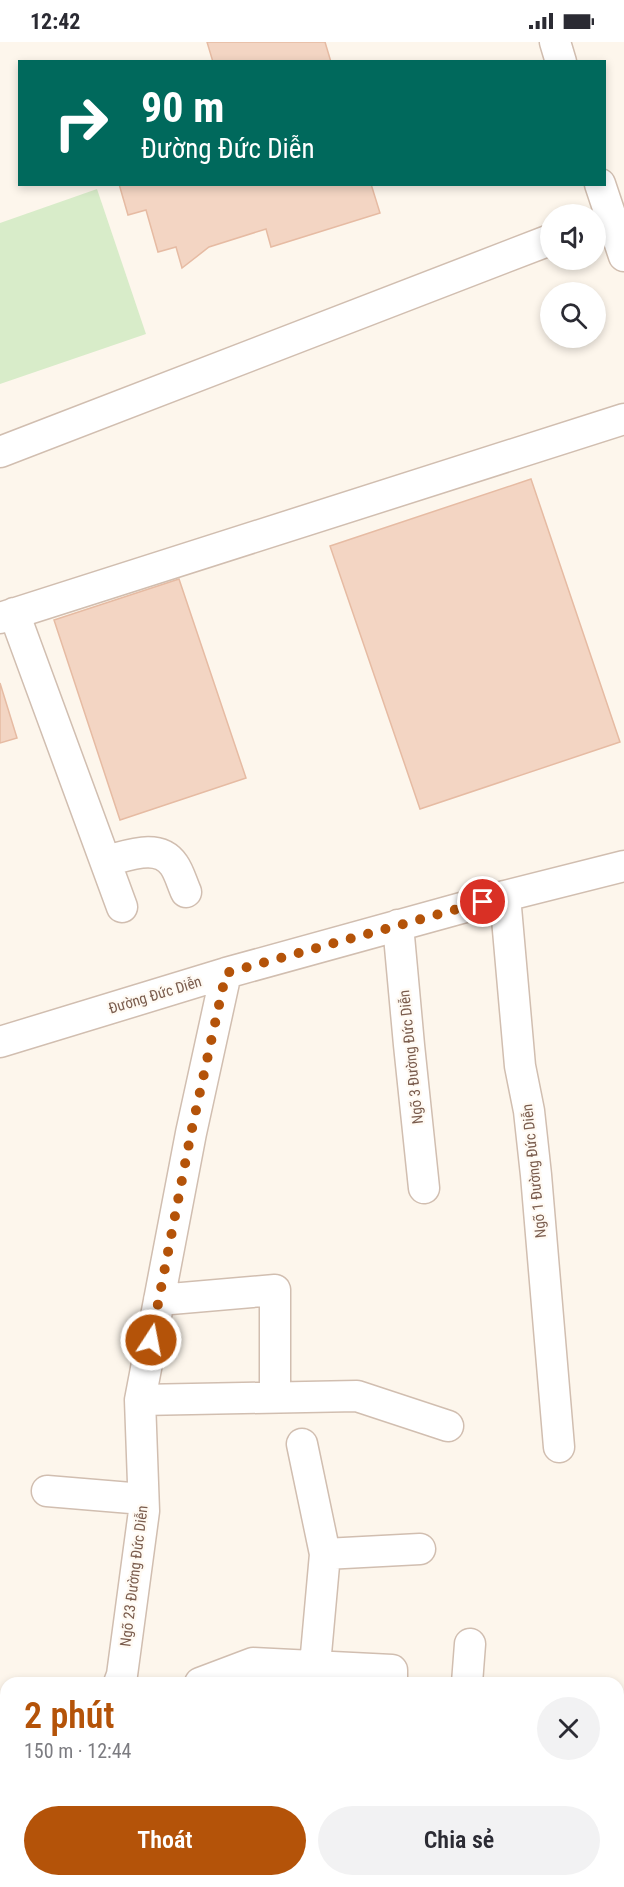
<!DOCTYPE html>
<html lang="vi">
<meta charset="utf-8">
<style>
:root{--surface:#fff;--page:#f2f2f3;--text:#2b2b33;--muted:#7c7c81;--accent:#b45309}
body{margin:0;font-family:"Roboto Condensed",sans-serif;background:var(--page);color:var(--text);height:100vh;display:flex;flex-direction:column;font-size:22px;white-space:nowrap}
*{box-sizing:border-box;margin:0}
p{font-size:20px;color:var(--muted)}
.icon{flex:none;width:33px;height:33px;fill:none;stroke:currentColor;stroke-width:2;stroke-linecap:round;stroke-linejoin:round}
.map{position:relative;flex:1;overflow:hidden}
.drawer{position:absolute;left:0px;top:1635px;width:624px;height:210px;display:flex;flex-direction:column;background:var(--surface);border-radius:18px 18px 0 0;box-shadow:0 3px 9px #0003}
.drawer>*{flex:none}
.banner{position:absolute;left:18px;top:18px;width:588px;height:126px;border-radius:0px;box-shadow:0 3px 9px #0003;background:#00695c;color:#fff;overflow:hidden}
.tools{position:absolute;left:540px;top:162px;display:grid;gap:12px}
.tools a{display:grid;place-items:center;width:66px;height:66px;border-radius:50%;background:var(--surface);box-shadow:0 3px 9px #0003;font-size:30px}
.pin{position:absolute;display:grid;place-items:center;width:51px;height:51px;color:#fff;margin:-26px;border:3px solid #fff;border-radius:50%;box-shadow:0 2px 6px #0007}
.me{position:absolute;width:66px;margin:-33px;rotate:11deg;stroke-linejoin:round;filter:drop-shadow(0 0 4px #0008)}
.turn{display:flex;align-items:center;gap:21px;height:126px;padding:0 24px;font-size:27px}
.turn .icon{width:78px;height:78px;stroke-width:2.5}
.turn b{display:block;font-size:42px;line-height:51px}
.round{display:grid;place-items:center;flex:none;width:63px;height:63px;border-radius:32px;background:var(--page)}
.summary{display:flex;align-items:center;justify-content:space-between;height:102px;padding:0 24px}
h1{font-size:36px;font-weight:600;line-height:45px;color:var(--accent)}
.button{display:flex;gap:12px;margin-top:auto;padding:12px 24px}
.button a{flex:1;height:69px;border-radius:36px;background:var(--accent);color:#fff;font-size:24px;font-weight:600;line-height:69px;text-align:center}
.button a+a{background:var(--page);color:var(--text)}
.status{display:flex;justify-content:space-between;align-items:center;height:42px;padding:0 30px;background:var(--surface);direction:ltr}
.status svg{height:16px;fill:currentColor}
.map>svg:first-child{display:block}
</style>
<div class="status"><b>12:42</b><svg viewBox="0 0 49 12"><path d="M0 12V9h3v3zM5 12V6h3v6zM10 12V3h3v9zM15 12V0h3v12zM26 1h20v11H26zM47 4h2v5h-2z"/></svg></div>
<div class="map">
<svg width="624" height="1845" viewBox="0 0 624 1845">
<rect width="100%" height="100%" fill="#fdf6ec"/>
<path fill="#d8ecc9" d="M97 147 146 292 0 342V181Z"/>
<path fill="#f3d5c3" stroke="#e6bba3" stroke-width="1.5" d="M207 0H325L331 20H213Z
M119 142H371L380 171 271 205 266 187 209 205 182 226 176 205 158 210 146 168 128 173Z
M531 437 620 700 420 767 330 504Z
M179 537 246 736 120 778 54 578Z
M0 641 17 696 0 701Z"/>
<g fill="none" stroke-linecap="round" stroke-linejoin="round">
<defs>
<path id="minor" d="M555 0 561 20
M600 142 624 214
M0 410 550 198
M14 571 122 865
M0 576 624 377
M106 819C127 814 159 800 174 823 179 830 182 841 186 850
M505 854 520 1024 529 1069 536 1133 559 1405
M398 883 409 1003 424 1146
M0 1000 226 931 505 854 624 824
M159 1258 275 1248V1355
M140 1358 357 1354 448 1384
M302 1402 325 1512 315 1623
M47 1449 143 1457
M325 1512 420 1507
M119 1641 122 1633 144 1469 140 1358 191 1091 226 931
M200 1641 253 1621 392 1628V1641
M467 1641 470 1602
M0 1819 6 1822
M41 1845 43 1839
M412 1845 413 1839"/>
</defs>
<use href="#minor" stroke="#d1beb0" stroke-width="33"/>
<use href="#minor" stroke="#fff" stroke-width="30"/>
</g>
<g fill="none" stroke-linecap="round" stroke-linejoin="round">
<path stroke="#b45309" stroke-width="10" stroke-dasharray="0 18" d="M151 1298 191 1091 226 931 483 860"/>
</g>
<g text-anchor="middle" stroke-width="4.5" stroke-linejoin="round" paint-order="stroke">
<g font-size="15" fill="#7a5c4d" stroke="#fffaf3">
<text transform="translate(155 953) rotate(-17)" y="5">Đường Đức Diễn</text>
<text transform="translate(411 1015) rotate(-96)" y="5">Ngõ 3 Đường Đức Diễn</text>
<text transform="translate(534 1129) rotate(-96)" y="5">Ngõ 1 Đường Đức Diễn</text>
<text transform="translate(134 1534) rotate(-83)" y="5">Ngõ 23 Đường Đức Diễn</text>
</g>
</g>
</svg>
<div class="tools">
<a><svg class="icon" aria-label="sound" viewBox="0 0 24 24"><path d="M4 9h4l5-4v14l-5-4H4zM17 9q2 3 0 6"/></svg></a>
<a><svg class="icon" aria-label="search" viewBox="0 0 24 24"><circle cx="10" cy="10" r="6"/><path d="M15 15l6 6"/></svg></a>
</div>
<div class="pin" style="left:483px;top:860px;background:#d93025"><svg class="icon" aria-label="arrive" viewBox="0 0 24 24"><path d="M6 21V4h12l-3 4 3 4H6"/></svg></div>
<svg class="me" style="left:151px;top:1298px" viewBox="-20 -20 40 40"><circle r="17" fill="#b45309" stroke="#fff" stroke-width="3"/><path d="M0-11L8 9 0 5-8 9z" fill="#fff"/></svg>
<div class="banner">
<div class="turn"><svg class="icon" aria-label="right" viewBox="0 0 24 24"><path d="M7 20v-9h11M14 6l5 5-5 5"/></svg><div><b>90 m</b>Đường Đức Diễn</div></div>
</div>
<section class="drawer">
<div class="summary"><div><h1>2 phút</h1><p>150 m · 12:44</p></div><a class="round"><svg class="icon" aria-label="close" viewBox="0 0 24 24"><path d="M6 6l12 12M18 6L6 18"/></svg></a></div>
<div class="button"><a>Thoát</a><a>Chia sẻ</a></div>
</section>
</div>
